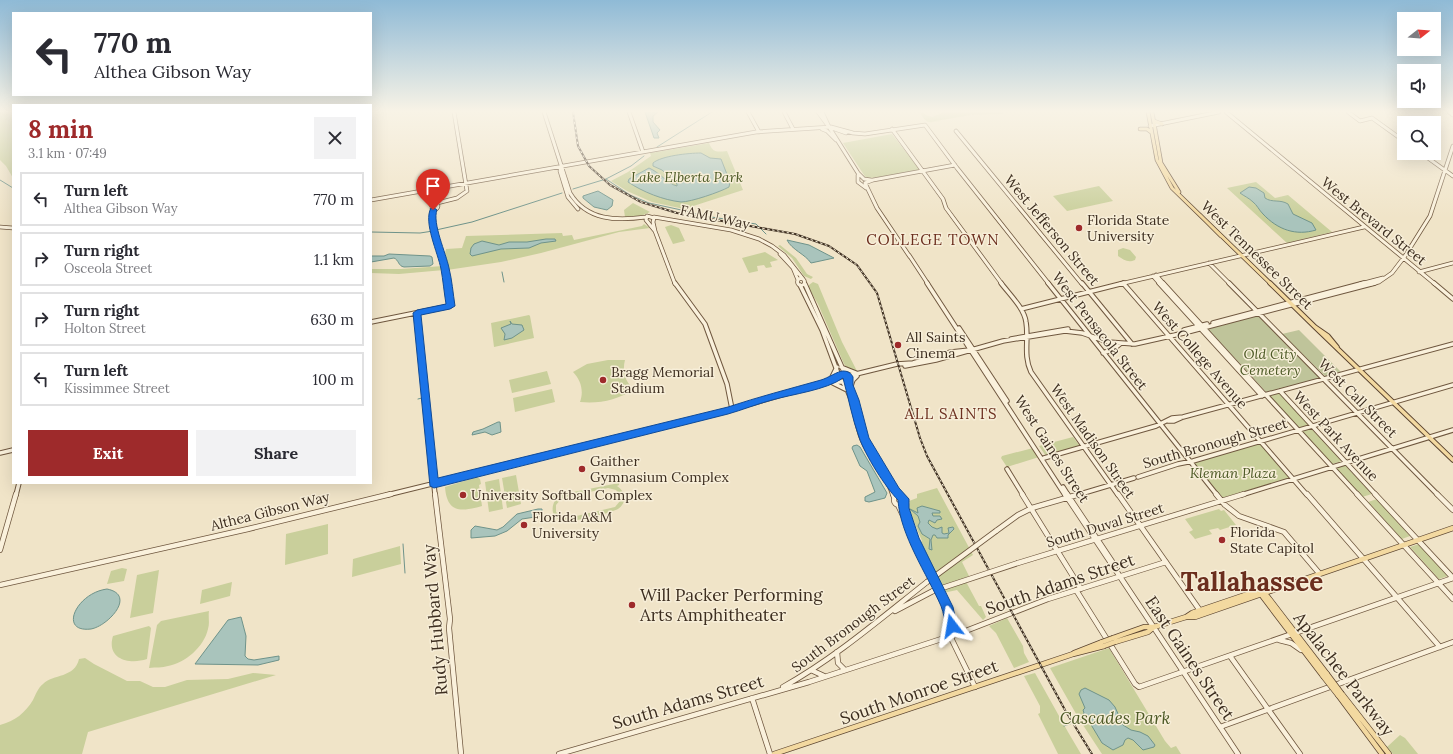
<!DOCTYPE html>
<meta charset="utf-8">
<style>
:root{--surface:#fff;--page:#f2f2f3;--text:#2b2b33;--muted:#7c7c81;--line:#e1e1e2;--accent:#9e2a2b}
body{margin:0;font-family:Lora,serif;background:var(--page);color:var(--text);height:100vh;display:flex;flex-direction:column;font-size:15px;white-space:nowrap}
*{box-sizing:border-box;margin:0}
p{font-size:13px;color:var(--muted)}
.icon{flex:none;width:22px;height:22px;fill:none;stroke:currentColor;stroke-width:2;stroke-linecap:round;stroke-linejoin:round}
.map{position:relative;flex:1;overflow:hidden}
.sheet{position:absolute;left:12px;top:104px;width:360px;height:380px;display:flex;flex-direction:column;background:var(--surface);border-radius:0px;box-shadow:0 4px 16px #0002}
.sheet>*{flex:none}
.guide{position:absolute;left:12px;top:12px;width:360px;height:84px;border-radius:0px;box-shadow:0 4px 16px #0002;background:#fff;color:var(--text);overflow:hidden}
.needle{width:26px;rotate:73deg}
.controls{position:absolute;left:1397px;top:12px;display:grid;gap:8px}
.controls a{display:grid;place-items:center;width:44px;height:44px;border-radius:0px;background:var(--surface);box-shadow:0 4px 16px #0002;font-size:20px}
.pin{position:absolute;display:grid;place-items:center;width:34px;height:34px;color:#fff;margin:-41px -17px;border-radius:50% 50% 50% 0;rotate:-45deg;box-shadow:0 0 4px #0007}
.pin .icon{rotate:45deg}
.me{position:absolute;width:44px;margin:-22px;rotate:346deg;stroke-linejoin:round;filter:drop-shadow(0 0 3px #0008)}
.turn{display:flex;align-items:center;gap:14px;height:84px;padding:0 16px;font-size:18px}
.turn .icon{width:52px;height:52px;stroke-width:2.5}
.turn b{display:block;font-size:28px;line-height:34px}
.round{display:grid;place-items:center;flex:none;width:42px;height:42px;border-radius:0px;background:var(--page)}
.summary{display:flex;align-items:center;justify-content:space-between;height:68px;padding:0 16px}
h1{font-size:24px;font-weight:700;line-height:30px;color:var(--accent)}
.primary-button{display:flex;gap:8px;margin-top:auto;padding:8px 16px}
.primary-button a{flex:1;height:46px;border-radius:0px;background:var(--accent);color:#fff;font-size:16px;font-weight:700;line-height:46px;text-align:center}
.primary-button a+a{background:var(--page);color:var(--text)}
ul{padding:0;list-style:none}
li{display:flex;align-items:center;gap:12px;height:54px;margin:0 8px 6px;padding:0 8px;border:2px solid var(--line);border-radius:0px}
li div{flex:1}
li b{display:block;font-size:15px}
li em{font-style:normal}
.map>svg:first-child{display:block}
</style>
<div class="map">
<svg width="1453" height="754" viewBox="0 0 1453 754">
<rect width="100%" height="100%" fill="#f0e4c8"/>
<path fill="#c9cf9b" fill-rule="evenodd" d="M0 112H13V178L6 166 0 160Z
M920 112H923L926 115 932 117 944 112H1002L1003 114 974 115 986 113 972 115 970 113 971 115 930 122 939 121H940C928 123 926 124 920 112Z
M892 134 920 170 886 177 866 178 843 143Z
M709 143C713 153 717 152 727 151L743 190 684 209 652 202 627 191 611 181 628 172 651 156 650 153Z
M1256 182 1275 198 1288 195 1332 232 1287 243 1227 188Z
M1099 186 1113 201 1067 211 1053 196Z
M633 203 650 212 641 216 625 217 624 210Z
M644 224 650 228 619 232 541 253 501 262 447 270 445 254 446 249 462 248 466 236 562 233 563 236 572 235 574 240 642 226Z
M671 225 679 228 685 241 673 244 665 227Z
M780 245 796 258 807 274 813 277 811 279 804 276 792 258 778 246Z
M1123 248 1130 250 1136 257 1135 260C1128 263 1124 260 1118 256V250Z
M765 252 778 260 770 262 772 267 766 268 764 265 757 266 758 271 749 273 742 258Z
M443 266 444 270 399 274 371 273V269H401Z
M813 282 818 284 842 342 857 371 847 368 844 364 818 304 808 287 809 285Z
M529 315 530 316 534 338 494 347 491 323Z
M608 360H625C622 371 625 382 634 389 618 400 599 404 580 402 584 391 581 380 573 372L587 364Z
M547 371 551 384 512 393 509 380Z
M552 389 555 402 515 412 513 398Z
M1280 393 1310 425 1299 429 1269 396Z
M1312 428 1342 461 1332 464 1302 431Z
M1073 437 1080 446 1046 456 1039 446Z
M1261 443 1290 478 1222 498 1193 463Z
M1033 448 1039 457 1007 467 1001 458 1002 456Z
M1345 465 1372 494 1362 497 1335 468Z
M516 475 521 504 507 508 502 478Z
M477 477 480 479 481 484 479 485 482 506C461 512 447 513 445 487Z
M499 479 503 509 489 512 485 482Z
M619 483V485L617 486C626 492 627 503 618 509 611 513 574 522 566 521 553 521 549 509 556 499H554L553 496ZM608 488 616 490 620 495V501L615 507 568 518 562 517 556 512V505L561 499 566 497Z
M937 488 973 555 962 562 969 576 964 578 979 606H981L986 617 983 620 957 590 943 593 918 544 922 541 907 505 910 503 909 501 917 498V494Z
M1377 499 1410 536 1402 539 1368 502Z
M1219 509 1221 511 1224 510 1236 525 1220 530 1218 528 1209 530 1212 534 1195 539 1189 532 1193 530 1185 519Z
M328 524V554L285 565 286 534Z
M1419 544 1448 576 1439 579 1410 547Z
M400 546 401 564 352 577 353 559Z
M122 568 127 569 124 581 107 584 111 571Z
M159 570 153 613 130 618 137 575Z
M232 582 230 596 200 604 202 590Z
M209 611C208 617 210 623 208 629 204 647 185 663 168 666 162 668 156 667 149 668L157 625 161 621Z
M1007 618 1023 646 1024 653 1029 662 1014 668 996 633 989 626Z
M149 626 151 628 147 659C129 665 106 659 113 636Z
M1109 648 1165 741 1171 748 1176 746 1181 754H1102L1081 722 1082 721 1080 719H1079L1050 668Z
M85 658 94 664 127 681H140L153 687H165L187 680 228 679 253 673 276 675 88 732 82 754H0V725C15 721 25 713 33 700 36 694 38 688 43 684 53 674 75 678 79 659Z
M1035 673 1068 732 1081 754H1058L1038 714 1040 713V706L1024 676Z
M1400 735 1405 738 1418 754H1393L1387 747Z"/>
<path fill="#bfc49a" d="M1258 316 1320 378 1267 393 1208 329Z
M1299 330 1341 372 1325 376 1282 334Z"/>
<path fill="#a9c4bc" stroke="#6f938a" d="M645 112H658L653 116V122L660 130 657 133 659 138H654Z
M701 153 710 158 721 159 730 182 729 187C720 192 691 202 681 202 663 200 643 192 628 182L629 179 649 168C659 172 668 184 677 186V184L662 170 653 166V163C661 156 688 153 701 153Z
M1249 187 1256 188 1264 193 1265 198C1272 203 1280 199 1288 204L1293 214 1312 223 1316 230C1296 236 1278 230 1263 214 1259 210 1257 205 1253 202 1249 198 1244 196 1240 193Z
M598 191 613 200 612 206 607 210 594 207 583 198V196Z
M546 239H555L556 241 541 243 529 248 501 249 472 256 470 254 471 248 474 244 482 241 499 245 509 242H527Z
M787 240 809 245 834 258 811 263C805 254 792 250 787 240Z
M389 254 430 256 432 257 433 264 430 266 404 267C398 266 399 260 394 258L371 262V256H384Z
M510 321 512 324 522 325 524 330 512 338 504 340 505 334 501 328 511 324Z
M498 422H500L501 432 492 435 485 432 472 435 473 432 483 429Z
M857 445 860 447 887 493 885 498 869 502 865 501V497L875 492 867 471 860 466 852 448 853 446Z
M922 506 940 511V513H932L933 516H940L942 519 937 520 935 523 929 520 928 523 932 527 937 529 942 527V533L944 534 949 533 948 528 953 527 954 529 948 535V538H937L935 535H933L931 540 932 550 929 549 930 539 922 534 918 526 920 522 918 516 910 509 918 513 917 508Z
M538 509H542V516L522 519 507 531 495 536 471 538V530L475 526 497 530 503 527 517 514Z
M107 589C137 595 108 626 91 629 58 633 76 593 107 589Z
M241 617 246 636 245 656 248 659 254 660 279 656V660L258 665 195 664 228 620Z
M1085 688 1109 700 1115 707 1123 725 1131 730 1140 732 1148 736 1155 745 1154 747 1143 750 1133 740 1128 738 1125 740 1123 745 1113 750 1102 743 1090 723 1086 722 1082 716 1084 713 1083 710 1085 708 1079 694 1081 690Z"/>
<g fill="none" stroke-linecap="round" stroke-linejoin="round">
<path stroke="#6f938a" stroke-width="1" d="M657 147 712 112
M606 179 631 166 644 156
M0 180 13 188
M573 189 606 179 630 195 649 203 686 211 699 215 756 224 766 234
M436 230 472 222 562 193
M371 232 420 233 433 231
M502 272 504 282
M418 399 422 398
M403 544 405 573
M1064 726 1081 720"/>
<defs>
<path id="secondary-far2" d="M544 112 570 193C587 221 617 221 646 217
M629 112 643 152
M748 112 759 132
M784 112 793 129
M818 112 829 127 846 133
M822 112 829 127 858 173 864 179 871 180
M1226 112 1435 284
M1348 112 1360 121 1372 118 1404 141
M1449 112 1453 115
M1150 126 1219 112
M822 129 827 131 836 140
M892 129 943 199 946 208 1002 284
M956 131 1082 284
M1421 153 1453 176
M561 167 560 171 568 197 578 209
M858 175V182L866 188
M865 183 877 208 910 257
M865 183 873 180 955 165
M427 191 430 195 431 205
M371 200 756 132 831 127 853 133 865 134 925 125 957 168 1049 284
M437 203 457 198 467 191 454 112
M432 206a3 3 0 1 1 6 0a3 3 0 1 1-6 0Z
M432 208 435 234 445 268 447 284
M647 216 654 218 653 222 655 231 646 220Z
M654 217 731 230 759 239 772 246 784 255 803 279
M0 227 13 228
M655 231 675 284
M780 254 793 268 798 280
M909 255 928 284
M1209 263 1230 284
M1419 272 1453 263
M1156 275 1164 284
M1153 276 1160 284
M797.5 282a3.5 3.5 0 1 1 7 0a3.5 3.5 0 1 1-7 0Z
M1120 284 1364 227
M1360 284 1383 278
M1371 284 1379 282 1392 273 1405 256 1430 216 1453 146"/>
<path id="secondary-far1" d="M675 283 705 324 727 384 732 409
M927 283 1065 495
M1001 283C1010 295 1024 308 1026 322 1029 340 1023 355 1031 372L1118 495
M1048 283 1217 495
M1082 283 1132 344
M1123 283 1307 495
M1159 283 1262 396
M1163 283 1265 395
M1229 283 1438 495
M1434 283 1453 299
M805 284 845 374
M800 285 822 330 839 376
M1021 309 1124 283
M417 313 435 495
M371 322 450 306 447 283
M1213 323 1364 283
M959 328 1007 401
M1184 330 1207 324
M1011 339 1068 329
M1103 353 1114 349 1120 344
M905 366 936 360 1003 341 1065 331 1082 333 1108 342 1135 344 1184 333 1375 283
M841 367 856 373
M831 379 837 367
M848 380V385L854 400 865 442 899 495
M842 381C855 399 854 419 862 439 870 459 887 474 893 495
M832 382H845L854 376
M833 383 847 390
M850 389 853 380 857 376
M1280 391 1376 495
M1266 395 1358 495
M1168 421H1174L1183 417
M0 453 13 450
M1044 458 1156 426 1172 418 1183 417 1453 344
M1007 469 1023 495
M1138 477 1178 464 1193 461 1453 385
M1063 487 1068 495
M16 495 19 483
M387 495 716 414 823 383 842 374 852 375 897 364 913 363 951 352 970 350
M1077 495 1134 478
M1241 495 1453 430"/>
<path id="secondary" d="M435 494 450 619 449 628 461 754
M893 494 894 497
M899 494 900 496
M1022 494 1081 589
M1065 494 1238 754
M1067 494 1113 563
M1118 494 1201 612
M1216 494 1225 505 1239 516 1284 532 1319 573
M1307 494 1440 647
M1357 494 1453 599
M1375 494 1453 578
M1437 494 1453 510
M894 500a5 5 0 1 1 10 0a5 5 0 1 1-10 0Z
M903 503 912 530
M898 505 948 609 951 619 952 640 975 687
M996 531 1018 515 1032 508 1080 494
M0 550 16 494
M1018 563 1244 494
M0 585 248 529 391 494
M1076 590 1135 684 1139 687 1453 578
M895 611 933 591
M1279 640 1291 643 1301 650
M837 652 838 663 845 670
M1230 656 1300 754
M811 670 824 676
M783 687C835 658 880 619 927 582
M752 698 770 754
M1220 727 1453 642
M559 754 809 682 963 632 1048 599 1166 562"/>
<path id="primary-far2" d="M1148 112 1157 160 1172 188 1271 284
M1152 112 1161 163 1179 192
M1154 121 1162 124
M1140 129H1147L1151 132
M1200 215 1221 236"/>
<path id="primary-far1" d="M1270 283 1315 327 1328 336 1337 347
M1315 327 1453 460"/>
<path id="primary" d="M1264 592 1327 674
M1260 593 1323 676
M1186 617 1192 613 1251 593H1260
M1113 638 1144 627H1154L1186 617H1195L1453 528
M1115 642 1148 632 1154 627
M1074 653 1102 642
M1342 694 1389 754
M1338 695 1382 754
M774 754 1073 654 1104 646"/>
</defs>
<use href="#secondary-far2" stroke="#6f573f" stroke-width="4.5"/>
<use href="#secondary-far1" stroke="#6f573f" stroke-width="5.5"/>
<use href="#secondary" stroke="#6f573f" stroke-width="6"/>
<use href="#primary-far2" stroke="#5b4430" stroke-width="4.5"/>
<use href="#primary-far1" stroke="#5b4430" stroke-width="5.5"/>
<use href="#primary" stroke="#5b4430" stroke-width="6"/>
<use href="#secondary-far2" stroke="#faf1dc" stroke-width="3"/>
<use href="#secondary-far1" stroke="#faf1dc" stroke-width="3.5"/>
<use href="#secondary" stroke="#faf1dc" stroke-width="4.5"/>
<use href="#primary-far2" stroke="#f3d9a0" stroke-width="3"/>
<use href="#primary-far1" stroke="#f3d9a0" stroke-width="3.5"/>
<use href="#primary" stroke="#f3d9a0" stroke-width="4.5"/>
<defs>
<path id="rail" d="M573 112 578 146 589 166 610 185 641 202 677 213 795 234 829 246 857 265 877 293 920 438 927 456 1065 710 1092 754"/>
</defs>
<use href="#rail" stroke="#3d2e20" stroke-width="2"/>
<use href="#rail" stroke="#f7eed8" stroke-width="1" stroke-dasharray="2.5" stroke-linecap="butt"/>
<defs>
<path id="secondary-bridge" d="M927 582 996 531
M933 591 1018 563"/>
<path id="primary-bridge" d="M1102 642 1113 638
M1104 646 1115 642
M1327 674 1342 694
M1323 676 1338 695"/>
</defs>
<use href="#secondary-bridge" stroke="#6f573f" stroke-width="6" stroke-linecap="butt"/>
<use href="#primary-bridge" stroke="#5b4430" stroke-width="6" stroke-linecap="butt"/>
<use href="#secondary-bridge" stroke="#faf1dc" stroke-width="4.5"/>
<use href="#primary-bridge" stroke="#f3d9a0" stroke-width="4.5"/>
</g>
<linearGradient id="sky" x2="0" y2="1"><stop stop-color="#8fbad6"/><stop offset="0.51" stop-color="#f8f3e6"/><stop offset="1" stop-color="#f8f3e6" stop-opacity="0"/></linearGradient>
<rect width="1453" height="218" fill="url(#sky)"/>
<path fill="#1a73e8" stroke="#114b97" d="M433 207 437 210C432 223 446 253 449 268 452 280 453 293 455 306L450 309 421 315 438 478 728 407C758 397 789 389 821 380 828 378 838 371 843 371 848 371 851 373 853 377V385L859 400 869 438 899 488 909 499V508L919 538 953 607 957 626 956 629 952 631 948 629C944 622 944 613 941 606 927 574 900 535 898 500 886 488 865 455 859 437 852 418 848 396 843 378 826 390 793 394 772 400 757 404 742 410 728 414L434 488 430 486 413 313 417 310 446 304C444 292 443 280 441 269 438 253 423 222 431 208Z"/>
<g fill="#9e2a2b" stroke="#f7eed8" stroke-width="1.5">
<circle cx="1079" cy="228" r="4"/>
<circle cx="898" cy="345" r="4"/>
<circle cx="603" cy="380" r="4"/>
<circle cx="582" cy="469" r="4"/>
<circle cx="463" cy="495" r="4"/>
<circle cx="524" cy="525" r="4"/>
<circle cx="1222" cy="540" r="4"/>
<circle cx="632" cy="605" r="4"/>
</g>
<g text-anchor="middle" stroke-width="3" stroke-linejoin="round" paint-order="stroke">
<g font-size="14" font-style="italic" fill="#4d5a26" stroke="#f7eed8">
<text x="687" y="182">Lake Elberta Park</text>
<text x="1270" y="359">Old City<tspan x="1270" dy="16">Cemetery</tspan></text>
<text x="1233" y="478">Kleman Plaza</text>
</g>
<g font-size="14" fill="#3d2e20" stroke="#f7eed8">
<text transform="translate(715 217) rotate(12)" y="5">FAMU Way</text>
<text transform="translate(1374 221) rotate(39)" y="5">West Brevard Street</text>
<text transform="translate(1052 230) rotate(50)" y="5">West Jefferson Street</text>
<text transform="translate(1257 255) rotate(44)" y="5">West Tennessee Street</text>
<text transform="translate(1100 331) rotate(52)" y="5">West Pensacola Street</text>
<text transform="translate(1200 355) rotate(49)" y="5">West College Avenue</text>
<text transform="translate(1358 398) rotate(45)" y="5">West Call Street</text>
<text transform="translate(1336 436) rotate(47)" y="5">West Park Avenue</text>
<text transform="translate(1093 441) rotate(55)" y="5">West Madison Street</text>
<text transform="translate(1215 443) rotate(-16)" y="5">South Bronough Street</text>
<text transform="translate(1052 449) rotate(57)" y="5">West Gaines Street</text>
<text transform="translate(270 511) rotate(-14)" y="5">Althea Gibson Way</text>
<text transform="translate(1105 525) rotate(-17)" y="5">South Duval Street</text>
<text transform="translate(853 624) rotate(-37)" y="5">South Bronough Street</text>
</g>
<g font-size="14" fill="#3d2e20" stroke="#f7eed8" text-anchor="start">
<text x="1087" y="225">Florida State<tspan x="1087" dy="16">University</tspan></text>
<text x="906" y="342">All Saints<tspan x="906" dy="16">Cinema</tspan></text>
<text x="611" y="377">Bragg Memorial<tspan x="611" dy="16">Stadium</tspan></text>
<text x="590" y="466">Gaither<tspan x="590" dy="16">Gymnasium Complex</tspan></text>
<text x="471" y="500">University Softball Complex</text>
<text x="532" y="522">Florida A&amp;M<tspan x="532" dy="16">University</tspan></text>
<text x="1230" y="537">Florida<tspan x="1230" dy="16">State Capitol</tspan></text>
</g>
<g font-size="15" letter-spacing="1" fill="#6b2e1e" stroke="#f7eed8">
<text x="933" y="245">COLLEGE TOWN</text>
<text x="951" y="419">ALL SAINTS</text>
</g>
<g font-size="17" fill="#3d2e20" stroke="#f7eed8">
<text transform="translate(1060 584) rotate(-19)" y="6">South Adams Street</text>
<text transform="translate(435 620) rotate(-95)" y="6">Rudy Hubbard Way</text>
<text transform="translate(1190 658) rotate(56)" y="6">East Gaines Street</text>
<text transform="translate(1344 674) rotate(52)" y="6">Apalachee Parkway</text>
<text transform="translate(919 692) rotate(-19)" y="6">South Monroe Street</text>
<text transform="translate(688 702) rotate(-16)" y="6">South Adams Street</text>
</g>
<g font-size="17" fill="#3d2e20" stroke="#f7eed8" text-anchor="start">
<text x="640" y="601">Will Packer Performing<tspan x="640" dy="20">Arts Amphitheater</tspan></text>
</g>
<g font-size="17" font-style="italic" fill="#4d5a26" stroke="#f7eed8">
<text x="1115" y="724">Cascades Park</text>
</g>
<g font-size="26" font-weight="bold" fill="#6b2e1e" stroke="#f7eed8">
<text x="1252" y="591">Tallahassee</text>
</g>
</g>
</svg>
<div class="controls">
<a><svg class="needle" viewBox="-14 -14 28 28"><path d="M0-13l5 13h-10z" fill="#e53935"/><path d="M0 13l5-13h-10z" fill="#7c7c81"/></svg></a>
<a><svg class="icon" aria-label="sound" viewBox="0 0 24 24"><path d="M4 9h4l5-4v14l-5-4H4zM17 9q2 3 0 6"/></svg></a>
<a><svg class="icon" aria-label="search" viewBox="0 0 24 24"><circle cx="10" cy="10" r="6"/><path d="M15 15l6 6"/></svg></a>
</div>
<div class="pin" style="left:433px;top:210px;background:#d93025"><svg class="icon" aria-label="arrive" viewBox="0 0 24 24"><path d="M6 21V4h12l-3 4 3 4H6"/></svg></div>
<svg class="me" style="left:952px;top:626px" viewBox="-20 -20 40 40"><path d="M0-17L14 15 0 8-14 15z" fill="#1a73e8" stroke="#fff" stroke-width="4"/></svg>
<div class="guide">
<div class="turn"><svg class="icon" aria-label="left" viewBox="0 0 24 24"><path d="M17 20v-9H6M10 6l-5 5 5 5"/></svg><div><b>770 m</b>Althea Gibson Way</div></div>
</div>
<section class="sheet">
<div class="summary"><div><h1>8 min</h1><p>3.1 km · 07:49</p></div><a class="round"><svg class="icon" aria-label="close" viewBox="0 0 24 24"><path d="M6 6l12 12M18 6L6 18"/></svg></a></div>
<ul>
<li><svg class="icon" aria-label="left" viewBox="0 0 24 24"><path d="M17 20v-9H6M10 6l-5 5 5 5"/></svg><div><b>Turn left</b><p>Althea Gibson Way</p></div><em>770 m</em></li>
<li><svg class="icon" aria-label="right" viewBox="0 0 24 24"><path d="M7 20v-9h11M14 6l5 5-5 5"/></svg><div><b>Turn right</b><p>Osceola Street</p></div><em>1.1 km</em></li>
<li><svg class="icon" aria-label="right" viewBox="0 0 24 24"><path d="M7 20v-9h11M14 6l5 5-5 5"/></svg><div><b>Turn right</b><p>Holton Street</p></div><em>630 m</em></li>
<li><svg class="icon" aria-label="left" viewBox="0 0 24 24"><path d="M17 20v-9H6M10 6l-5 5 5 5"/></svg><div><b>Turn left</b><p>Kissimmee Street</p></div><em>100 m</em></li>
</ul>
<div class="primary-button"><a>Exit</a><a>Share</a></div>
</section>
</div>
